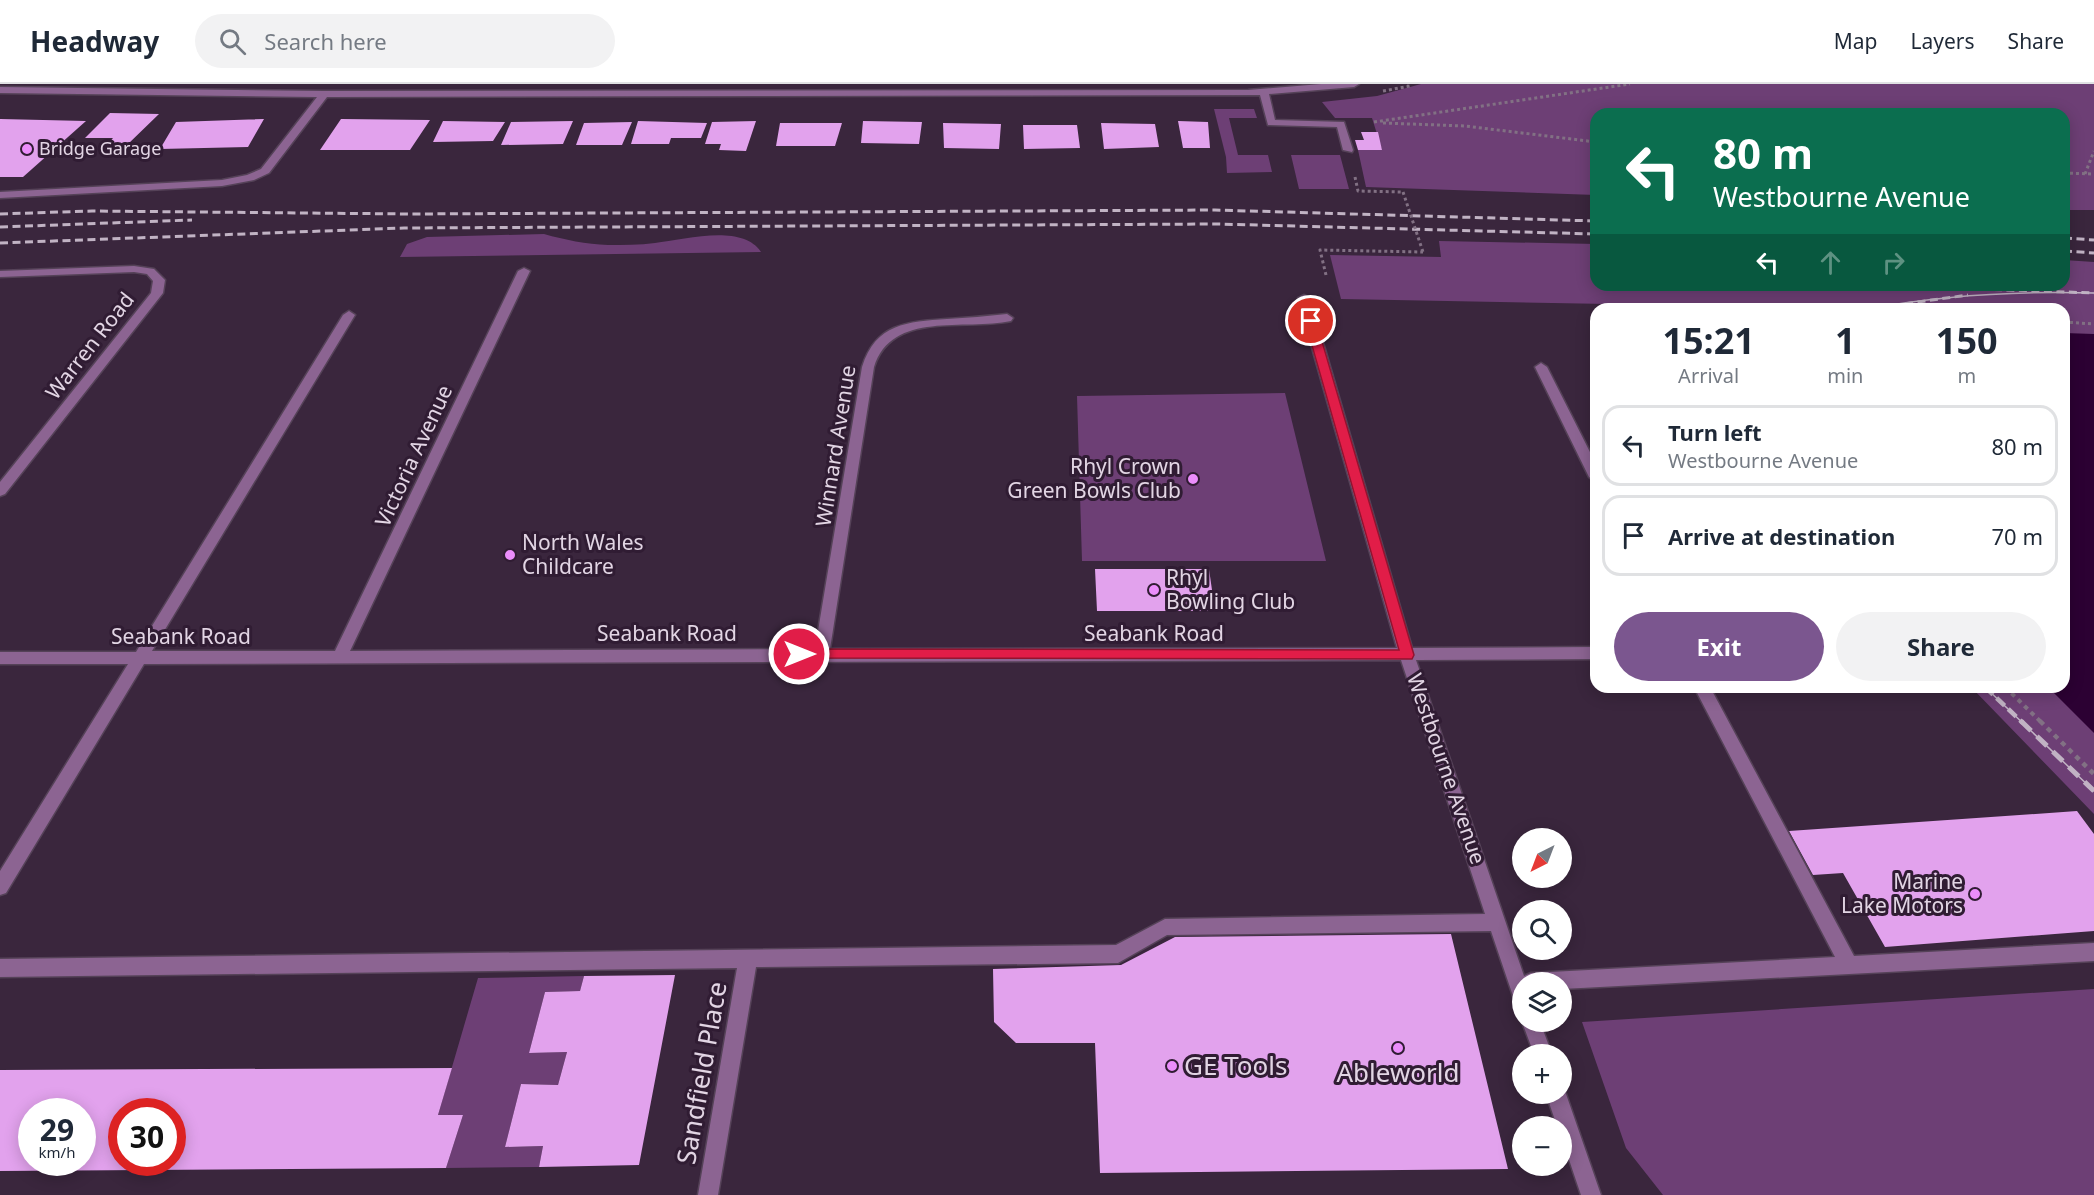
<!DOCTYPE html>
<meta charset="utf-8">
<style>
:root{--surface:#fff;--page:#f2f2f3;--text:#1f2937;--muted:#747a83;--line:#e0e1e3;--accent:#7b568f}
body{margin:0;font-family:"Noto Sans",sans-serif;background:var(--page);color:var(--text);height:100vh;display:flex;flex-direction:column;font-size:22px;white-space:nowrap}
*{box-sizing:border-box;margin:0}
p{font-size:20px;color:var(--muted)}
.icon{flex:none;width:33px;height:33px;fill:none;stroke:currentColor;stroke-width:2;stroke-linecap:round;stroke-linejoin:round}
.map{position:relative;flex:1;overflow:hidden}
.sheet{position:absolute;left:1590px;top:219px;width:480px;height:390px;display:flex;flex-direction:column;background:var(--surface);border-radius:18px;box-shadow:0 3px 15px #0003}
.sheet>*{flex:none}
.hud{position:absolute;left:1590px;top:24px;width:480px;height:183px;border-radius:18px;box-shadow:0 3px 15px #0003;background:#0b6e4f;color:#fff;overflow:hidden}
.needle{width:39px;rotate:222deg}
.buttons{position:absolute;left:1512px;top:744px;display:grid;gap:12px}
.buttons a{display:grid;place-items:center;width:60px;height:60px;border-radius:50%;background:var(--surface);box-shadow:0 3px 15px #0003;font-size:30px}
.speed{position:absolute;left:18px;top:1014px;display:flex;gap:12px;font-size:30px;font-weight:700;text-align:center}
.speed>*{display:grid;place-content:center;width:78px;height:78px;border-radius:50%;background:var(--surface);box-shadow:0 3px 15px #0003;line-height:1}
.speed small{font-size:15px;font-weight:400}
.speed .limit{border:9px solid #d22;background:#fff;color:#111}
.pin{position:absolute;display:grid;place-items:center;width:51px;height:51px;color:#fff;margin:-26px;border:3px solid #fff;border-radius:50%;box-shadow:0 2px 6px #0007}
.me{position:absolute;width:66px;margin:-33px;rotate:90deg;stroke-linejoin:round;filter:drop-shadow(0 0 4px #0008)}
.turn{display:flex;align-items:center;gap:21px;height:126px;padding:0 24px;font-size:27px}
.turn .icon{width:78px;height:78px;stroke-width:2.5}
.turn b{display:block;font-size:42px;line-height:51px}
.lanes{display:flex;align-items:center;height:57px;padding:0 24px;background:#0003;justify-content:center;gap:30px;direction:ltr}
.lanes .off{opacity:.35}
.eta{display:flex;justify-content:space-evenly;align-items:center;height:102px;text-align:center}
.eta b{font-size:36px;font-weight:700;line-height:42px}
.primary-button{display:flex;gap:12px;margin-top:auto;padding:12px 24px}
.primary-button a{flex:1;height:69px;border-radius:36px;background:var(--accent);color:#fff;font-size:24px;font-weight:700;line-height:69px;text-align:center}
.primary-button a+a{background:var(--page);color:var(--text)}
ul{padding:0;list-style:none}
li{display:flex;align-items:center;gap:18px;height:81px;margin:0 12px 9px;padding:0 12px;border:3px solid var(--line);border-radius:18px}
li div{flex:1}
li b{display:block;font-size:22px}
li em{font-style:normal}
header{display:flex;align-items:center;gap:36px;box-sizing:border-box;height:84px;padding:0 30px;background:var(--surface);border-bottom:2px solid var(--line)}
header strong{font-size:28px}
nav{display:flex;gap:33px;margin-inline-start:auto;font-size:21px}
.search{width:420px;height:54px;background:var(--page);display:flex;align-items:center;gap:15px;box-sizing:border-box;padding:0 21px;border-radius:33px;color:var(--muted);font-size:22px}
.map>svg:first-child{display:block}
</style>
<header>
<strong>Headway</strong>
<div class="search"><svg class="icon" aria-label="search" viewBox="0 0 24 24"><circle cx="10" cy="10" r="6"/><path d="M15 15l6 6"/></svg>Search here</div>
<nav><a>Map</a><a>Layers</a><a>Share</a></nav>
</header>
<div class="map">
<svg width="2094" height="1111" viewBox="0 0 2094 1111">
<rect width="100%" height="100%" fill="#3a263d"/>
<path fill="#6d3f75" d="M1421 0H2094V126H2064V30H1596V111L1366 103 1358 66H1382L1372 34H1335L1322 18 1377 12Z
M1214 25H1254L1257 34H1229L1238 71H1268L1272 88 1227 89 1226 73Z
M1291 71H1340L1349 105H1299Z
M544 150C565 156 586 160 608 161 623 161 640 161 655 159 684 156 742 139 761 168L400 173 407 160 427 153Z
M1439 157 1596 160V201H2064V176L2094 178V730L1971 603H2064V225H1668L1665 221 1341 215 1330 171 1441 173Z
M1285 309 1326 477H1082L1077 312Z
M584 892 580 907 545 908 529 969 567 968 558 1001 521 1000 505 1063 543 1062 539 1083 446 1084 463 1031H438L478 894Z
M2094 905V1111H1663L1626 1064 1582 938Z"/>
<path fill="#2c0133" d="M2064 249 2094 250V649L2048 603H2064Z"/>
<path fill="#e2a2ed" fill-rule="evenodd" d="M110 29 159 30 127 61H107L113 54H85Z
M0 35 86 37 23 93H0Z
M264 35 248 63 160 65 176 38Z
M341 35 430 36 410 66H320Z
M443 37 505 38 493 57 433 58Z
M573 37 563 60 501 61 511 38Z
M638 37 707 39 701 54H671L669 60H631Z
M756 37 746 67 719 66 721 60H705L712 38Z
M863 37 922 38 919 60 861 59Z
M1178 37 1208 38 1210 64H1183Z
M632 38 622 61H576L584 39Z
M780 39H842L835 62H776Z
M943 39 1001 40 999 65 944 64Z
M1101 39 1155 40 1159 63 1104 65Z
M1023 41H1077L1080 64 1024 65Z
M1361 48H1378L1382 66H1358L1355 56H1364Z
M1095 485H1209L1215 527H1097Z
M2077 727 2094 750V847L1885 863 1843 789 1813 791 1789 747Z
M1451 850 1508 1085 1100 1089 1095 959H1016L994 938 993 885 1121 881 1175 853Z
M675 891 639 1081 539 1083 543 1062 505 1063 521 1000 558 1001 567 968 529 969 545 908 580 907 584 892Z
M452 984 438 1031H463L446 1084 0 1087V986ZM32 1028H82V1078H32ZM122 1028H172V1078H122Z"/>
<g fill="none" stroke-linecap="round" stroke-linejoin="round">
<defs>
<path id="minor" d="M1321 0H1359L1354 3 1269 10 1275 36 1344 38 1353 66 1352 68 1343 66 1337 43 1268 41 1260 11 327 13 269 89 254 96 222 102 0 114V108L222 96 247 91 261 85 317 13 0 9V3L324 7 1248 6Z
M134 182 154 185 165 196 163 209 5 410 0 412V398L151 209 153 197 147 190 134 188 0 193V187Z
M524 184 530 187 350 567 815 565 862 283C876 239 907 238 947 235 967 234 987 232 1007 230L1013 234 1011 237C965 247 892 226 874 283L830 565 1397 564 1298 214 1304 211 1310 214 1412 564 1596 563V575L1416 576 1524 892 1531 889 1835 873 1694 603H1710L1854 872 2094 859V877L1562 905V898H1522V921L1515 918 1513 912 1491 847 1167 851 1118 879 756 883 718 1111H698L737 884 0 893V875L1116 861 1165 835 1485 830 1401 576 144 580 6 809 0 811V787L128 580H0V568H136L343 231 349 227 355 231 152 567H335L518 187Z
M1541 279 1547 283 1596 380V398L1589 393 1535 283Z
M1522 936V938H1540L1552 970H1534L1522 938Z
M1562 1002 1566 1010 1601 1111H1581L1562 1055V1042H1557L1546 1010H1562Z"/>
</defs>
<use href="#minor" stroke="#554258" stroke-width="3"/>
<path stroke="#827184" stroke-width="3" stroke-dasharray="3 3" stroke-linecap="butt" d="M1383 7 1410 2 1408 0
M1374 38 1630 0
M1383 39 1465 42 1596 58
M2064 89 2094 90
M2085 90 2094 67
M1355 93 1358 107 1403 108
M1326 191 1320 166 1423 168
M2064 238 2094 240"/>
<path stroke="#827184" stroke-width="4" stroke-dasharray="4.5 4.5" stroke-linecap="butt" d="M2005 603 2042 639"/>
<path stroke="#827184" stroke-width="4.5" stroke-dasharray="5 5" stroke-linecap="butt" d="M2040 637 2094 690"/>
<use href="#minor" fill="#8c6492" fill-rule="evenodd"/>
<path stroke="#c1b3c4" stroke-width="1.5" d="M1868 225C1943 211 2018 207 2094 209
M1985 603 2094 707"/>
<path stroke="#c1b3c4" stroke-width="3" stroke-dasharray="8 4.5" stroke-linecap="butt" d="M0 130 92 127 411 130 1215 126 1596 137
M0 143 192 136
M2064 154 2094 156
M0 159 404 144 1217 140 1596 150
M2064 167 2094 169
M1869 201 2094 209
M1868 225 1968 211"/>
<path stroke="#c1b3c4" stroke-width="4.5" stroke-dasharray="11 5" stroke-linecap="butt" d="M1985 603 2023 639"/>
<path stroke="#c1b3c4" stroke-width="5" stroke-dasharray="14 8" stroke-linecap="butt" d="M2021 637 2094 707"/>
<path stroke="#827184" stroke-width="3" stroke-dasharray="3 3" stroke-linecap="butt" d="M1403 108 1423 168"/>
</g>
<path fill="#e11d48" stroke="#92132f" stroke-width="1.5" d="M1311 233 1316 237 1414 571 1412 575 794 574 792 570 799 565 1399 566 1305 237Z"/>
<g fill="#eb8dfb" stroke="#301c33" stroke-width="2">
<circle cx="27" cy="65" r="6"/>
<circle cx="1193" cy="395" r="6"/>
<circle cx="510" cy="471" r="6"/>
<circle cx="1154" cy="506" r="6"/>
<circle cx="1975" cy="810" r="6"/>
<circle cx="1398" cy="964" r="6"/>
<circle cx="1172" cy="982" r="6"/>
</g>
<g text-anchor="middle" stroke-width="6" stroke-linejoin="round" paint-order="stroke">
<g font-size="18" fill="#e2d5e4" stroke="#301c33" text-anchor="start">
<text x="39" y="71">Bridge Garage</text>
</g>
<g font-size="21" fill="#e2d5e4" stroke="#301c33">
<text transform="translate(90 262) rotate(-52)" y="7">Warren Road</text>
<text transform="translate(836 362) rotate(-81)" y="7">Winnard Avenue</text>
<text transform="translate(414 372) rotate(-65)" y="7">Victoria Avenue</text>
<text x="667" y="557">Seabank Road</text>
<text x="1154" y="557">Seabank Road</text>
<text x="181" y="560">Seabank Road</text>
<text transform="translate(1446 685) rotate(71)" y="7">Westbourne Avenue</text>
</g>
<g font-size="21" fill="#e2d5e4" stroke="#301c33" text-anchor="end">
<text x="1181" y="390">Rhyl Crown<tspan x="1181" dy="24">Green Bowls Club</tspan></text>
<text x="522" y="466" text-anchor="start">North Wales<tspan x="522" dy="24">Childcare</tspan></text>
<text x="1166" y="501" text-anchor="start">Rhyl<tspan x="1166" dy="24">Bowling Club</tspan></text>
<text x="1963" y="805">Marine<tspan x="1963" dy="24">Lake Motors</tspan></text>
</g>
<g font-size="26" fill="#e2d5e4" stroke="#301c33" text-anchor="start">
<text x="1184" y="991">GE Tools</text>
<text x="1398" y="998" text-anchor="middle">Ableworld</text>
</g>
<g font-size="26" fill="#e2d5e4" stroke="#301c33">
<text transform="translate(702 989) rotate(-80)" y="9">Sandfield Place</text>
</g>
</g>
</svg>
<div class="buttons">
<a><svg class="needle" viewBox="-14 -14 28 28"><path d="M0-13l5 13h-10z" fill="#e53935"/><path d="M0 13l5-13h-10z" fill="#747a83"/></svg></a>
<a><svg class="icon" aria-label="search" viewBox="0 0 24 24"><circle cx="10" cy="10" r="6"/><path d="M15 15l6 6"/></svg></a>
<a><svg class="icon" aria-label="layers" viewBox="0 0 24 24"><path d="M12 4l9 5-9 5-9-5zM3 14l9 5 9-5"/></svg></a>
<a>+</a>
<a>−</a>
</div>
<div class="speed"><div>29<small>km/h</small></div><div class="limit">30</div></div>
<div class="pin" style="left:1311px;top:237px;background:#d93025"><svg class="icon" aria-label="arrive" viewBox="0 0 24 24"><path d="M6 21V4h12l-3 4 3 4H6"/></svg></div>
<svg class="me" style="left:799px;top:570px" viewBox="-20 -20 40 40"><circle r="17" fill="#e11d48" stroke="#fff" stroke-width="3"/><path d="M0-11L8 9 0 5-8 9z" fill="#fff"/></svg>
<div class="hud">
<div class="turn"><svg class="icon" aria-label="left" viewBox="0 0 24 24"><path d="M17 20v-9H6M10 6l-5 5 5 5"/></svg><div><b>80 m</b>Westbourne Avenue</div></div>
<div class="lanes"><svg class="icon" aria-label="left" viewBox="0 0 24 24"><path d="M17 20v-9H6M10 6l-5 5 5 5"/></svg><svg class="icon off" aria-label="ahead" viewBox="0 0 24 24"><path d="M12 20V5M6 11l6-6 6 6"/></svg><svg class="icon off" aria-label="right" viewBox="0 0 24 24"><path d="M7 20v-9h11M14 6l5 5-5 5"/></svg></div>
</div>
<section class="sheet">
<div class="eta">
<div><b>15:21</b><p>Arrival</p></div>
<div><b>1</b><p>min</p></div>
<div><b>150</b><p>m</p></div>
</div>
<ul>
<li><svg class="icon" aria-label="left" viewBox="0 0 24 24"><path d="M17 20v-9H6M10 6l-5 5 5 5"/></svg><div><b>Turn left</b><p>Westbourne Avenue</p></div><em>80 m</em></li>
<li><svg class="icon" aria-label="arrive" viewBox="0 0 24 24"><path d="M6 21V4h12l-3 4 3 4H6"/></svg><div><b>Arrive at destination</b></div><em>70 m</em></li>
</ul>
<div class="primary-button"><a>Exit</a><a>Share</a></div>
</section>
</div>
